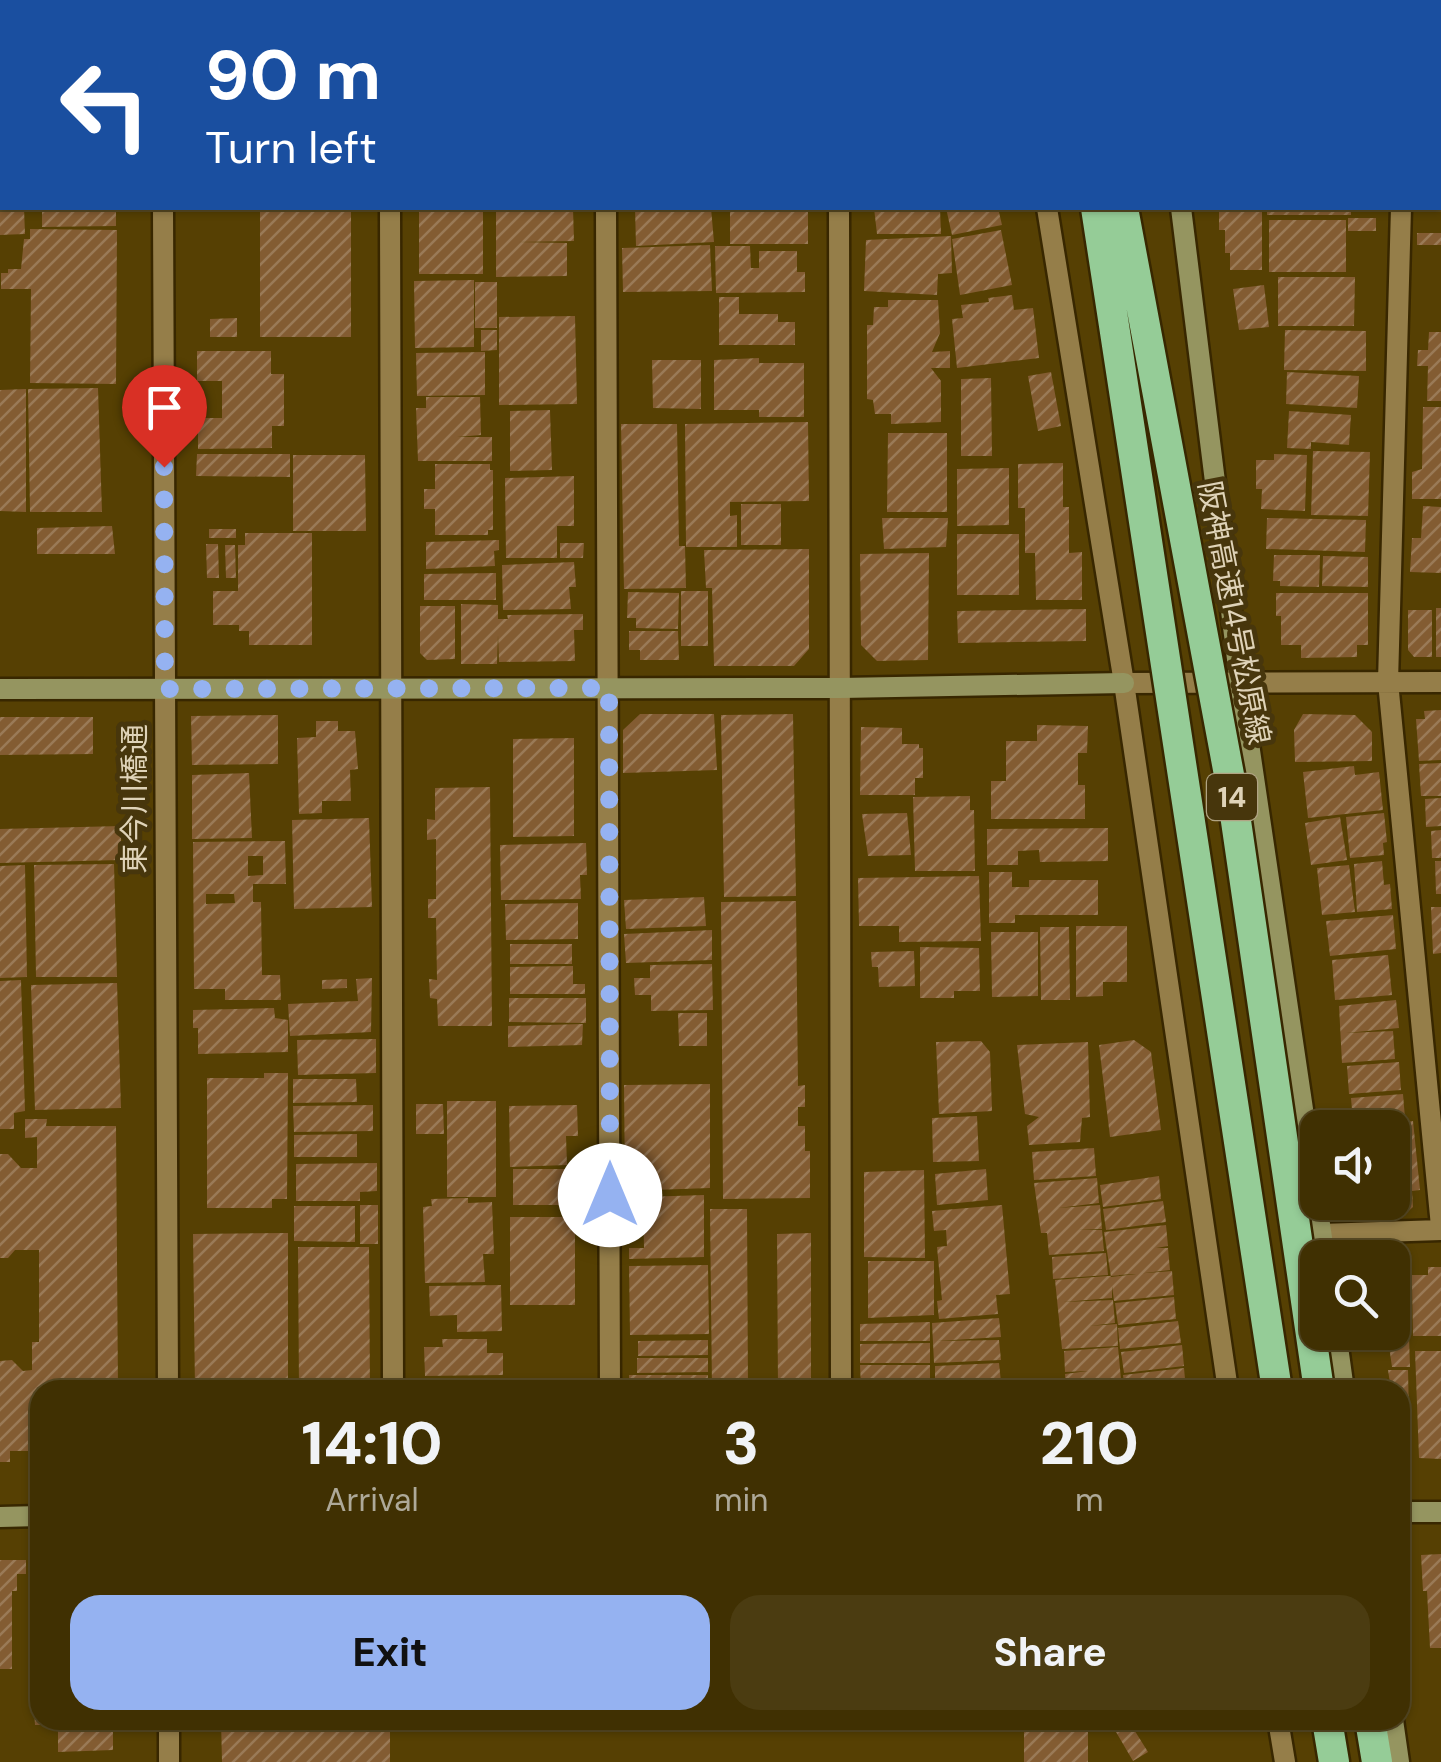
<!DOCTYPE html>
<meta charset="utf-8">
<style>
:root{--surface:#403002;--page:#4b3c11;--text:#f1f3f6;--muted:#aea999;--line:#594b24;--accent:#95b2f1}
body{margin:0;font-family:"DM Sans","Noto Sans JP",sans-serif;background:var(--page);color:var(--text);height:100vh;display:flex;flex-direction:column;font-size:38px;white-space:nowrap}
*{box-sizing:border-box;margin:0}
p{font-size:32px;color:var(--muted)}
.icon{flex:none;width:55px;height:55px;fill:none;stroke:currentColor;stroke-width:2;stroke-linecap:round;stroke-linejoin:round}
.map{position:relative;flex:1;overflow:hidden}
.sheet{position:absolute;left:30px;top:1380px;width:1380px;height:350px;display:flex;flex-direction:column;background:var(--surface);border-radius:30px;box-shadow:0 2px 8px #0004,0 0 0 2px var(--line)}
.sheet>*{flex:none}
.guide{position:absolute;left:0px;top:0px;width:1442px;height:210px;box-shadow:0 2px 8px #0004,0 0 0 2px var(--line);background:#1a4fa0;color:#fff;overflow:hidden}
.fabs{position:absolute;left:1300px;top:1110px;display:grid;gap:20px}
.fabs a{display:grid;place-items:center;width:110px;height:110px;border-radius:20px;background:var(--surface);box-shadow:0 2px 8px #0004,0 0 0 2px var(--line);font-size:50px}
.pin{position:absolute;display:grid;place-items:center;width:85px;height:85px;color:#fff;margin:-102px -42px;border-radius:50% 50% 50% 0;rotate:-45deg;box-shadow:0 0 10px #0007}
.pin .icon{rotate:45deg}
.me{position:absolute;width:110px;margin:-55px;rotate:0deg;stroke-linejoin:round;filter:drop-shadow(0 0 8px #0008)}
.turn{display:flex;align-items:center;gap:35px;height:210px;padding:0 40px;font-size:45px}
.turn .icon{width:130px;height:130px;stroke-width:2.5}
.turn b{display:block;font-size:70px;line-height:85px}
.eta{display:flex;justify-content:space-evenly;align-items:center;height:170px;text-align:center}
.eta b{font-size:60px;font-weight:800;line-height:70px}
.cta{display:flex;gap:20px;margin-top:auto;padding:20px 40px}
.cta a{flex:1;height:115px;border-radius:30px;background:var(--accent);color:#111;font-size:40px;font-weight:800;line-height:115px;text-align:center}
.cta a+a{background:var(--page);color:var(--text)}
.map>svg:first-child{display:block}
</style>
<div class="map">
<svg width="1441" height="1762" viewBox="0 0 1441 1762">
<defs>
<pattern id="building-hatch" width="6" height="6" patternUnits="userSpaceOnUse" patternTransform="scale(2.5)"><rect width="6" height="6" fill="#835c32"/><path d="M-1 1l2-2M0 6l6-6M5 7l2-2" fill="none" stroke="#9a7a57"/></pattern>
</defs>
<rect width="100%" height="100%" fill="#564003"/>
<path fill="url(#building-hatch)" fill-rule="evenodd" d="M0 208H24L25 234 0 235Z
M42 208H116V226L42 227Z
M260 208H351V337H260Z
M419 208H483V274H419Z
M573 208 574 241 518 242 567 243V276L496 277V209Z
M635 208H711L714 242 636 246Z
M730 208H808V244H730Z
M874 208H940L941 234H877Z
M946 208H998L1002 225 952 235Z
M1219 208H1262V270H1230V253H1225V230H1219Z
M1267 208H1351V215H1267Z
M1348 218H1376V231H1348Z
M1269 220H1346V272H1269Z
M30 229 117 230 116 384 30 383 31 289H1V273H8V269H21L24 239H30Z
M1001 230 1012 285 960 295 952 239Z
M1417 233H1441V245H1417Z
M951 236 952 273 938 274 937 295 864 291 866 240Z
M710 245 712 291 623 292 622 248Z
M715 246H750L751 268H759V251H797V272H805V292L716 293Z
M1278 277H1355L1354 326H1278Z
M474 280V347L415 348 414 281Z
M475 282H497V328H475Z
M1264 285 1269 327 1239 330 1233 289Z
M1012 295 1014 310 1033 308 1039 358 957 368 952 319 963 318 961 305 989 302 988 298Z
M719 297H739V314H778V322H795V345H719Z
M888 300H938L940 333 932 352 950 351V368H931L941 381V422L891 424V414H875L873 400 867 399V325H873L874 307H888Z
M575 316 577 404 499 405V317Z
M237 318V337H210V319Z
M481 330H497V350L481 351Z
M1285 330 1366 331V371L1284 370Z
M1429 332H1441V401H1427L1428 366H1417L1418 350H1428Z
M197 351H271V374H284V426H272V448L198 449V418H222V381H197Z
M485 352V395L417 396 416 353Z
M759 358V363H804V417H759V410H714V360Z
M652 360H701V409L653 408Z
M1051 372 1061 426 1038 431 1028 376Z
M1287 372 1359 376 1357 408 1286 404Z
M991 378 992 456H961V379Z
M98 388 102 512H30L28 389Z
M26 389V512L0 511V390Z
M426 397H480L481 435 457 437H492V461H418L416 408H426Z
M1423 407H1441V499H1412V472L1422 469Z
M550 410 552 470 510 471V411Z
M1289 411 1351 415 1349 445 1311 442V449L1287 448Z
M808 422 809 501 730 502V516L737 515V547H686L685 424Z
M621 424H677L679 546H685L686 588 624 589Z
M888 433H947V512H887Z
M1313 451 1370 452 1368 516 1311 515Z
M197 454H290V477L196 476Z
M1274 454 1307 455 1305 511 1261 509 1262 489H1256V460H1274Z
M293 455H365L366 531H293Z
M1063 463V507H1069V553L1082 552V600H1036L1035 553H1025V508H1018V464Z
M435 464H490V470H493V530H488V535H435V509H424V489H435Z
M1009 468V525L957 526V469Z
M574 476V526H557V558H506L505 478Z
M741 504H781V545H741Z
M1423 506 1441 507V573L1410 572 1412 538H1421Z
M882 518H948L946 547 884 549Z
M1267 518 1366 520 1365 552 1266 549Z
M112 526 115 554H37V528Z
M209 529H236V538H209Z
M245 533H312V645H249V631H239V625H213V591H238V545H245Z
M957 534H1019V595H957Z
M499 540V550L494 551 495 566 426 569V542Z
M560 543H584L583 558H560Z
M206 544H218L219 578H207Z
M225 545H235L236 578H226Z
M809 549V649L794 666H714L712 588H706L704 550Z
M929 553 928 660 877 661 861 645 860 554Z
M1274 555H1320L1319 587 1280 586V581H1273Z
M1323 556 1368 557V587L1322 586Z
M574 562 576 587H569L571 609 503 610 502 565Z
M496 573V600H424V574Z
M681 591H708V646H681Z
M628 592 679 593 678 629 636 628V618H627Z
M1276 593H1368V645H1357V657L1301 658V645H1281V616H1276Z
M461 604 498 605V619H508L507 615 583 614V630H574L575 661 499 662 498 635 497 664H461Z
M420 606H455V659L427 660 420 653Z
M1436 608H1441V657H1436Z
M1086 609V641L958 643 957 611Z
M1408 610H1432V657H1414L1408 650Z
M629 631H678L679 660H640V650H629Z
M1441 710V760L1419 761 1416 719H1425L1424 711Z
M640 714H714L717 770 623 773V730Z
M793 714 796 896 724 897 721 715Z
M1303 714 1355 715 1372 732V761L1295 762 1294 730Z
M278 715V764L192 765 191 716Z
M0 717H93V754L0 755Z
M316 721H338V731H355L358 769 350 770 351 801H322V813L299 814 297 738 316 737Z
M1037 725 1088 726 1087 753H1078V785H1085V819H991V781H1006V741H1037Z
M861 727 902 728V744H919V748H923V778H915V795H860Z
M574 738V836L513 837V739Z
M1441 763V796H1421L1419 764Z
M1354 766 1355 775 1379 772 1383 810 1308 818 1303 772Z
M249 773 252 838 192 839V775Z
M490 787 492 1026H438L437 999 430 998 429 979 437 980 436 918H428V899H436V839L427 840V819L435 820V788Z
M970 796V810H974L975 871H915L913 797Z
M1441 798V826L1426 827 1425 799Z
M907 813 911 855 868 856 862 814Z
M1384 813 1387 842 1383 843 1384 855 1350 858 1346 817Z
M1340 817 1347 860 1311 865 1305 823Z
M369 818 372 907 294 909 292 820Z
M121 826V860L0 863V829Z
M1108 828V861L1040 862 1039 850 1018 851V865H987V829Z
M1441 830V858H1432L1431 831Z
M285 841 286 884H253V902H261L262 975H280L281 1000H225V989H194L193 842ZM248 856H263V875L248 876ZM206 894H234L235 903 206 904Z
M586 843 587 875H580L581 899 501 900 500 845Z
M1382 861 1384 885 1390 884 1392 909 1357 912 1354 864Z
M1435 861H1441V894H1436Z
M114 864 117 977H36L34 865Z
M25 865 27 977 0 978V866Z
M1349 865 1355 912 1322 915 1317 868Z
M989 872H1012V887H1029V880H1098V915H1015V923H989Z
M979 876 981 941 899 942V926H859L858 878Z
M704 897 706 926 626 929 624 900Z
M796 901 798 1086 805 1085V1107H798V1126H805V1151H810V1198L723 1199 721 902Z
M578 903V939L506 940 505 904Z
M1431 907H1441V953L1433 954Z
M1393 915 1396 949 1330 956 1326 921Z
M1076 926H1127V982H1103V996L1076 997Z
M1040 927H1069L1070 1000H1041Z
M712 930V960L626 963 624 934Z
M991 932H1038V996L992 997Z
M510 944H572V964H510Z
M920 947 979 948 980 991H954V998H920Z
M914 951 915 986 879 987 878 967H872L871 952Z
M1388 955 1392 995 1335 1000 1332 960Z
M712 964 713 1010 651 1011V995H635L634 978H650V965Z
M573 966V984H585V994H510V967Z
M372 978 371 1032 290 1036 288 1004 358 1001 356 979Z
M347 979V988L322 989V980Z
M21 980 25 1111 14 1113V1129H0V981Z
M117 983 121 1108 35 1110 31 985Z
M509 998H586V1023L509 1022Z
M1396 1000 1399 1028 1346 1033 1393 1031 1395 1059 1342 1063 1339 1006Z
M274 1008 275 1018 288 1020V1052L198 1054V1028H193V1010Z
M678 1013H707V1046H679Z
M583 1024 582 1045 508 1047V1026Z
M376 1039V1073L298 1075 297 1040Z
M1134 1040 1151 1052 1161 1130 1110 1137 1099 1045Z
M981 1041 990 1052 992 1111 939 1114 936 1042Z
M1088 1042 1090 1117 1082 1118 1080 1142 1029 1145 1027 1126 1039 1117 1025 1114 1017 1045Z
M1399 1062 1401 1090 1349 1094 1347 1066Z
M264 1073H288L287 1199H272V1208H207V1078H264Z
M293 1079H356L357 1102 293 1103Z
M710 1084V1188L625 1191 624 1085Z
M1403 1094 1405 1118 1353 1122 1351 1098Z
M447 1101H496V1197H447Z
M416 1104H443L444 1134H416Z
M373 1105V1131L294 1132 293 1106Z
M577 1105 578 1136H566L567 1165 510 1167 509 1106Z
M977 1116 979 1161 933 1162 932 1118Z
M25 1119H47L46 1126H116L118 1390H40V1451H10V1462H0V1361L12 1360 23 1371 32 1370V1342H39V1250H15L8 1258H0V1154H8L21 1168H37V1137L25 1138Z
M1413 1121 1420 1190 1412 1191 1413 1207 1403 1216 1378 1219 1365 1202H1392V1128H1377V1125Z
M357 1134V1157H294V1135Z
M1094 1148 1096 1176 1034 1180 1032 1152Z
M377 1163V1191L360 1192V1201H296V1164Z
M513 1169H590V1205H513Z
M986 1169 988 1200 937 1205 935 1174Z
M924 1170 925 1258 864 1257V1172Z
M1159 1176 1161 1199 1103 1207 1100 1185Z
M1097 1178 1099 1203 1058 1208 1100 1205 1102 1229 1078 1230H1102L1104 1251 1049 1255 1047 1233H1041L1034 1183Z
M704 1195V1257L629 1259V1248H644L643 1197Z
M468 1198V1203L492 1202 494 1254H483L485 1282 425 1283 423 1207 432 1206 431 1199Z
M1163 1201 1166 1222 1106 1230 1103 1209Z
M360 1205H378V1244H360Z
M1002 1205 1010 1294 996 1295 998 1314 939 1319 937 1301 942 1300 937 1247 947 1246 946 1230 934 1231 932 1211Z
M294 1206H355V1242L294 1241Z
M710 1209H747L748 1390H712Z
M510 1217H575V1305H510Z
M1166 1225 1168 1246 1156 1248H1168L1170 1270 1111 1277 1104 1232Z
M288 1233V1390H195L193 1234Z
M811 1233V1390H778L777 1234Z
M298 1247H369L370 1390H299Z
M1106 1253 1108 1275 1053 1279 1052 1257Z
M1393 1257H1411V1275H1428V1267H1441V1336H1413L1412 1284 1411 1304 1392 1303Z
M868 1261H934V1315L868 1318Z
M708 1265 709 1334 630 1335 629 1266Z
M1172 1271 1174 1295 1114 1301 1112 1286V1298L1063 1302 1113 1300 1115 1323 1089 1326 1117 1324 1118 1346 1062 1349 1055 1280Z
M501 1285 502 1331 457 1332V1315L430 1316 429 1286Z
M1174 1297 1176 1319 1118 1325 1115 1303Z
M1392 1307H1408L1410 1367H1392L1387 1332H1392Z
M999 1318 1001 1337 937 1341 999 1340 1001 1360 934 1363 932 1323Z
M1178 1321 1181 1343 1120 1349 1118 1328Z
M930 1322V1341H860V1324Z
M442 1339H487V1353H503V1375L425 1376 424 1347H443Z
M708 1340V1355L638 1356V1341Z
M930 1343V1363H860V1344Z
M1182 1345 1184 1366 1124 1373 1121 1352Z
M1118 1347 1122 1390H1066L1065 1374 1088 1371 1065 1372 1064 1351Z
M1415 1351H1441V1459L1419 1458Z
M637 1358H708V1372L637 1373Z
M999 1363 1001 1382 935 1385V1366Z
M860 1365H930V1386L861 1387Z
M1184 1368 1186 1390H1125L1123 1375Z
M1388 1370H1408L1410 1460H1402L1400 1390H1391Z
M629 1375H708V1390H629Z
M1441 1554V1648H1430L1427 1591H1423L1421 1555Z
M0 1560H26V1574H17V1591H12V1669H0Z
M33 1687H40V1720H113V1750L58 1752V1725H35Z
M221 1720H390V1762H222Z
M1024 1720H1088V1762H1024Z
M1109 1720H1128L1148 1752 1133 1761Z"/>
<g fill="none" stroke-linecap="round" stroke-linejoin="round">
<defs>
<path id="street" d="M162 0V2
M389 0V2
M604 0V2
M838 0V2
M1013 0V2
M1407 2V0
M163 208 168 1390
M390 208 393 1390
M606 208 610 1390
M839 208 841 1390
M1047 208 1124 683 1228 1390
M1401 208 1388 682 1441 1226
M1124 683 1441 682
M1321 1234 1441 1230
M169 1720V1762
M1278 1720 1285 1762"/>
<path id="secondary" d="M1155 0V2
M1181 208 1240 683 1325 1258
M0 689 841 688 1124 683
M1336 1332 1344 1390
M1400 1512H1441
M0 1517 40 1516
M1393 1720 1399 1762"/>
<path id="highway" d="M1078 0V2
M1117 0V2
M1327 1720 1334 1762
M1370 1720 1377 1762"/>
</defs>
<use href="#street" stroke="#382700" stroke-width="25"/>
<use href="#secondary" stroke="#382700" stroke-width="25"/>
<use href="#highway" stroke="#382700" stroke-width="35"/>
<use href="#street" stroke="#957e49" stroke-width="20"/>
<use href="#secondary" stroke="#959560" stroke-width="20"/>
<use href="#highway" stroke="#95cc97" stroke-width="30"/>
<defs>
<path id="highway-bridge" d="M1096 208 1277 1390
M1123 208 1230 780 1319 1390"/>
</defs>
<use href="#highway-bridge" stroke="#382700" stroke-width="35" stroke-linecap="butt"/>
<use href="#highway-bridge" stroke="#95cc97" stroke-width="30"/>
</g>
<g fill="none" stroke-linecap="round" stroke-linejoin="round">
<path stroke="#95b2f1" stroke-width="18" stroke-dasharray="0 32.4" d="M164 467 165 689 609 688 610 1195"/>
</g>
<g text-anchor="middle" stroke-width="10" stroke-linejoin="round" paint-order="stroke">
<rect fill="#47360c" stroke="#b1a484" stroke-width="2.5" x="1207" y="774" width="50" height="46" rx="8"/>
<g font-size="28" font-weight="bold" fill="#dfd3b8">
<text x="1232" y="807">14</text>
</g>
<g font-size="30" fill="#dfd3b8" stroke="#47360c">
<text transform="translate(1234 613) rotate(79)" y="10">阪神高速14号松原線</text>
<text transform="translate(135 799) rotate(-90)" y="10">東今川橋通</text>
</g>
</g>
</svg>
<div class="fabs">
<a><svg class="icon" aria-label="sound" viewBox="0 0 24 24"><path d="M4 9h4l5-4v14l-5-4H4zM17 9q2 3 0 6"/></svg></a>
<a><svg class="icon" aria-label="search" viewBox="0 0 24 24"><circle cx="10" cy="10" r="6"/><path d="M15 15l6 6"/></svg></a>
</div>
<div class="pin" style="left:164px;top:467px;background:#d93025"><svg class="icon" aria-label="arrive" viewBox="0 0 24 24"><path d="M6 21V4h12l-3 4 3 4H6"/></svg></div>
<svg class="me" style="left:610px;top:1195px" viewBox="-20 -20 40 40"><circle r="19" fill="#fff"/><path d="M0-13L10 11 0 6-10 11z" fill="#95b2f1"/></svg>
<div class="guide">
<div class="turn"><svg class="icon" aria-label="left" viewBox="0 0 24 24"><path d="M17 20v-9H6M10 6l-5 5 5 5"/></svg><div><b>90 m</b>Turn left</div></div>
</div>
<section class="sheet">
<div class="eta">
<div><b>14:10</b><p>Arrival</p></div>
<div><b>3</b><p>min</p></div>
<div><b>210</b><p>m</p></div>
</div>
<div class="cta"><a>Exit</a><a>Share</a></div>
</section>
</div>
